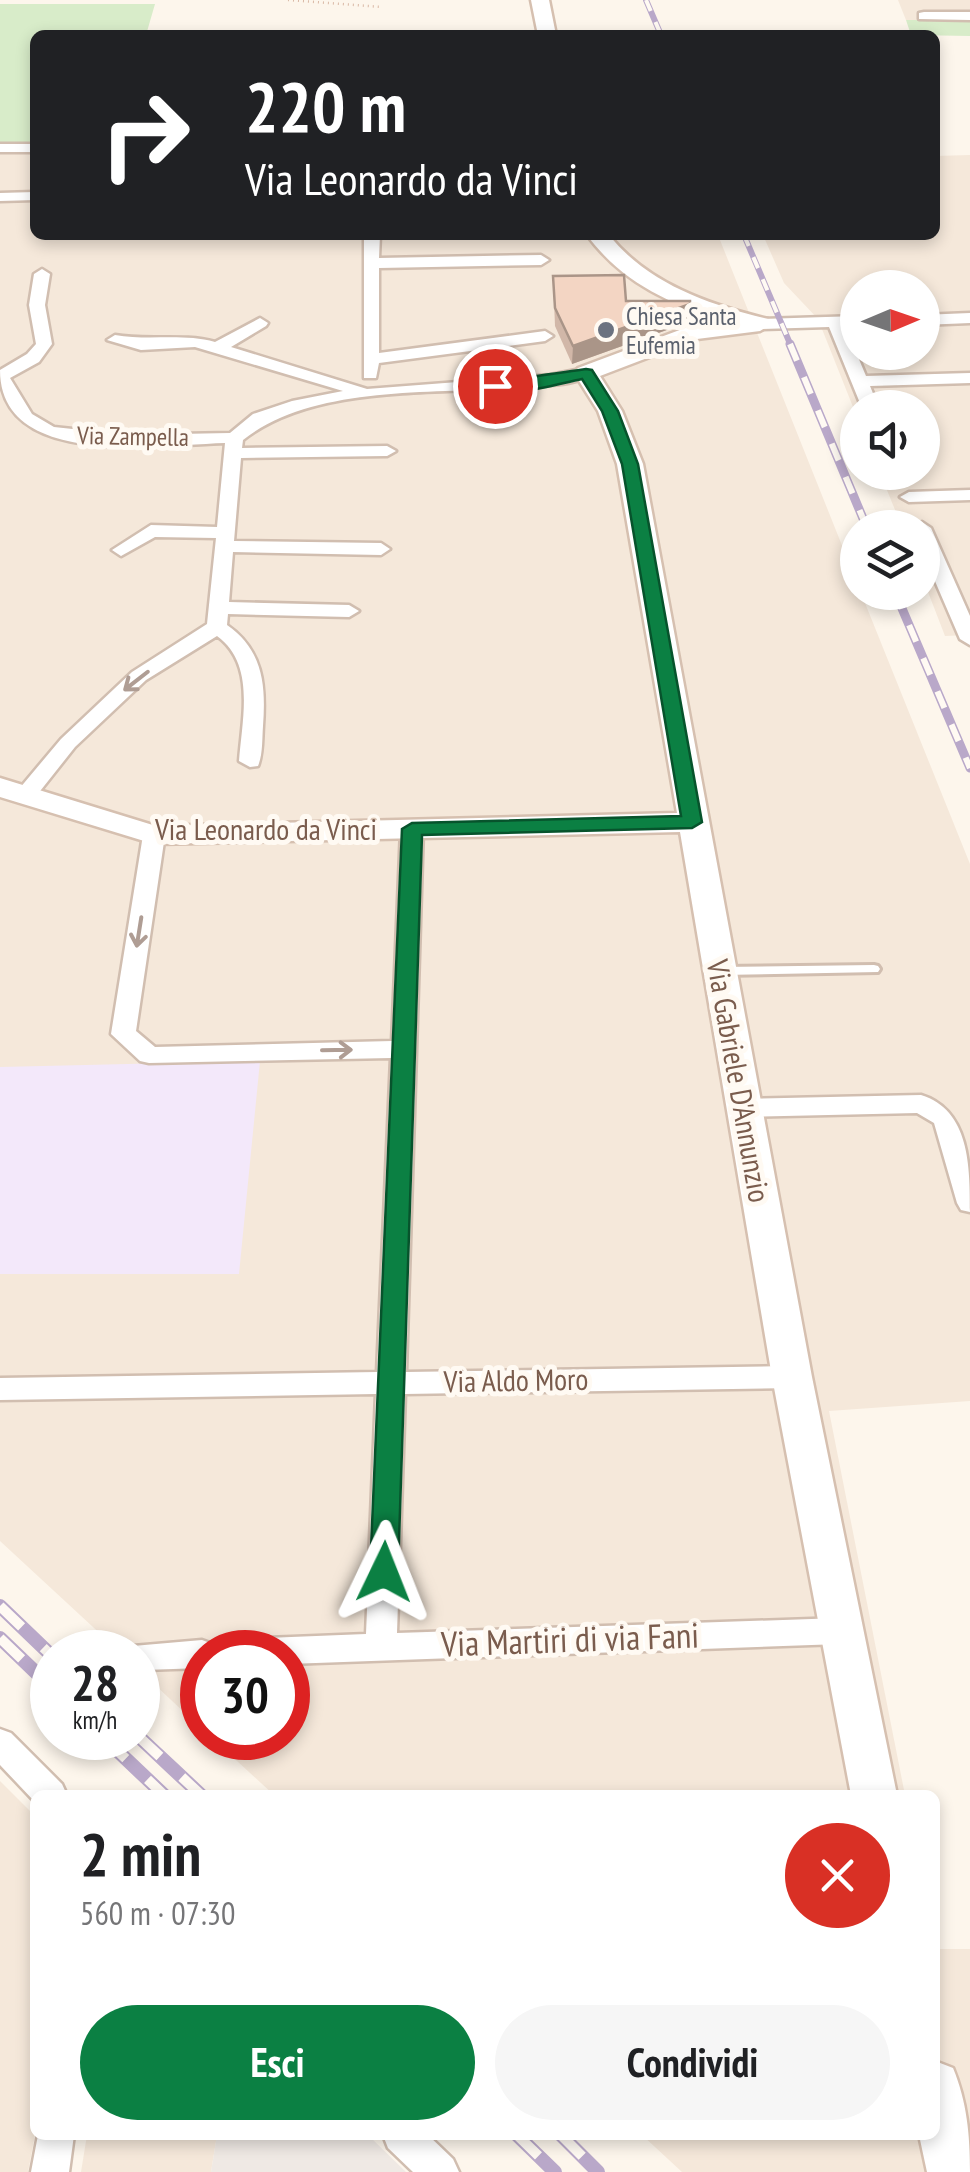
<!DOCTYPE html>
<html lang="it">
<meta charset="utf-8">
<style>
:root{--surface:#fff;--page:#f6f6f6;--text:#202124;--muted:#757577;--accent:#0b8043}
body{margin:0;font-family:"PT Sans Narrow",sans-serif;background:var(--page);color:var(--text);height:100vh;display:flex;flex-direction:column;font-size:38px;white-space:nowrap}
*{box-sizing:border-box;margin:0}
p{font-size:32px;color:var(--muted)}
.icon{flex:none;width:55px;height:55px;fill:none;stroke:currentColor;stroke-width:2;stroke-linecap:round;stroke-linejoin:round}
.map{position:relative;flex:1;overflow:hidden}
.details{position:absolute;left:30px;top:1790px;width:910px;height:350px;display:flex;flex-direction:column;background:var(--surface);border-radius:15px;box-shadow:0 5px 15px #0003}
.details>*{flex:none}
.banner{position:absolute;left:30px;top:30px;width:910px;height:210px;border-radius:15px;box-shadow:0 5px 15px #0003;background:#202124;color:#fff;overflow:hidden}
.needle{width:65px;rotate:88deg}
.buttons{position:absolute;left:840px;top:270px;display:grid;gap:20px}
.buttons a{display:grid;place-items:center;width:100px;height:100px;border-radius:50%;background:var(--surface);box-shadow:0 5px 15px #0003;font-size:50px}
.speed{position:absolute;left:30px;top:1630px;display:flex;gap:20px;font-size:50px;font-weight:700;text-align:center}
.speed>*{display:grid;place-content:center;width:130px;height:130px;border-radius:50%;background:var(--surface);box-shadow:0 5px 15px #0003;line-height:1}
.speed small{font-size:25px;font-weight:400}
.speed .limit{border:15px solid #d22;background:#fff;color:#111}
.pin{position:absolute;display:grid;place-items:center;width:85px;height:85px;color:#fff;margin:-42px;border:5px solid #fff;border-radius:50%;box-shadow:0 2px 10px #0007}
.me{position:absolute;width:110px;margin:-55px;rotate:2deg;stroke-linejoin:round;filter:drop-shadow(0 0 8px #0008)}
.turn{display:flex;align-items:center;gap:35px;height:210px;padding:0 50px;font-size:45px}
.turn .icon{width:130px;height:130px;stroke-width:2.5}
.turn b{display:block;font-size:70px;line-height:85px}
.round{display:grid;place-items:center;flex:none;width:105px;height:105px;border-radius:52px;background:var(--page)}
.summary{display:flex;align-items:center;justify-content:space-between;height:170px;padding:0 50px}
h1{font-size:60px;font-weight:700;line-height:75px}
.primary-button{display:flex;gap:20px;margin-top:auto;padding:20px 50px}
.primary-button a{flex:1;height:115px;border-radius:60px;background:var(--accent);color:#fff;font-size:40px;font-weight:700;line-height:115px;text-align:center}
.primary-button a+a{background:var(--page);color:var(--text)}
.map>svg:first-child{display:block}
</style>
<div class="map">
<svg width="970" height="2172" viewBox="0 0 970 2172">
<rect width="100%" height="100%" fill="#fdf6ec"/>
<path fill="#f5e8da" fill-rule="evenodd" d="M898 0H970V20H906Z
M0 150H35V235H718L857 583 858 592 861 593 970 864V1401L829 1411 905 1795H274L212 1738H288V1652H202V1729L138 1669V1652H120L0 1541Z
M970 155V635L945 636 923 579 922 528 902 527 880 473 922 472V408H858L857 417 818 319 784 283 763 235H935V156ZM858 288H922V352H858Z
M0 1781 35 1816V2135L28 2172H0Z
M935 1949H970V2172H682L642 2135H935Z
M87 2135H217L211 2172H81Z"/>
<path fill="#efe9e4" d="M217 2135H368L406 2172H211Z"/>
<path fill="#f3e8fa" d="M260 1061 239 1274H0V1067Z"/>
<path fill="#d8ecc9" d="M0 4H155L146 35H35V142H0Z
M906 20H970V36L911 35Z"/>
<g fill="none" stroke-linecap="round" stroke-linejoin="round">
<defs>
<path id="lane" d="M874 965 878 966 880 969 878 972 721 975 715 971 721 967Z"/>
<path id="street" d="M924 12H970V20L919 19V13Z
M0 144H35V152H0Z
M35 192V200L0 201V193Z
M364 235H380L379 258 541 255 549 260 541 265 379 268V353L545 331 553 336 545 341 379 363 376 378H364Z
M42 269 50 274 45 305 52 344 39 362 10 378 32 414 54 427 128 435 230 433 253 414 292 401 343 391 195 347 141 350 107 340 115 335C148 341 183 333 215 342L260 318 268 323 266 326 231 347 367 389 550 375 586 368 594 373C579 385 548 385 527 387 439 395 315 383 243 440L242 448 387 446 396 451 387 456 241 458 234 541 381 543 390 549 381 555 233 552 229 602 349 605 359 611 349 617 228 614 227 625C263 650 266 685 263 726 262 739 263 754 258 766L250 767 239 761C242 719 256 664 217 636L146 680 75 747 33 800 25 802 14 795 61 739 132 672 207 624 216 538 155 537 121 556 112 550 151 525 217 527 225 443C158 445 0 469 0 370L27 354 36 344 29 305 34 274Z
M970 313V323L922 325V315Z
M858 316V326H845L866 376 970 373V383L870 386 879 408H862L829 327 760 329 752 324 760 319Z
M970 490V500L909 502 900 497 909 492Z
M922 522 931 528 970 616V645L960 639 922 551V528H913Z
M412 822 423 829 406 1372 792 1366 802 1369 806 1377 802 1385 792 1388 405 1394 397 1633 840 1618 851 1622 856 1631 851 1640 840 1644 288 1664V1652H226L230 1642 241 1639 366 1634 376 1394 0 1400V1378L377 1372 391 1058 149 1063 140 1061 111 1034 143 835 154 828 165 835 136 1031 155 1047 392 1041 401 829Z
M921 1095C970 1110 970 1167 970 1212L961 1210 957 1203 934 1123 917 1113 743 1117 730 1108 743 1099Z
M202 1640 213 1644 217 1652H202V1668L144 1670 138 1667V1652H130L133 1646Z
M0 1729 11 1733 62 1784 67 1795H35V1802L0 1765Z
M38 2135H74L69 2172H31Z
M383 2135H428L453 2159 459 2172H413L388 2148Z"/>
<path id="secondary" d="M531 0H549L556 35H538Z
M587 235H609C648 284 710 305 768 319L771 324 760 331 697 339 600 376 622 411 643 464 812 1377 897 1795H851L772 1377 680 832 154 844 0 797V778L156 826 677 813 617 464 598 411 574 373 578 368 685 328 727 322C671 304 623 284 587 235Z
M935 2061 953 2068C967 2102 970 2135 970 2172H927L919 2135H935Z"/>
</defs>
<use href="#lane" stroke="#d1beb0" stroke-width="6"/>
<use href="#street" stroke="#d1beb0" stroke-width="5"/>
<use href="#secondary" stroke="#d6c0b0" stroke-width="5"/>
<path stroke="#d9b8a5" stroke-width="2.5" stroke-dasharray="1 4" stroke-linecap="butt" d="M288 0 382 7"/>
<use href="#lane" fill="#fff" fill-rule="evenodd"/>
<use href="#street" fill="#fff" fill-rule="evenodd"/>
<use href="#secondary" fill="#fff" fill-rule="evenodd"/>
<defs>
<path id="rail-far2" d="M646 0 661 35
M744 235 791 346"/>
<path id="rail-far1" d="M790 344 867 528
M895 592 970 768"/>
<path id="rail" d="M0 1606 52 1656
M0 1638 52 1688
M138 1736 201 1795
M104 1738 164 1795
M517 2135 555 2172
M561 2135 598 2172"/>
</defs>
<use href="#rail-far2" stroke="#b9a8c9" stroke-width="6"/>
<use href="#rail-far1" stroke="#b9a8c9" stroke-width="9"/>
<use href="#rail" stroke="#b9a8c9" stroke-width="14"/>
<use href="#rail-far2" stroke="#fffaf3" stroke-width="4" stroke-dasharray="12" stroke-linecap="butt"/>
<use href="#rail-far1" stroke="#fffaf3" stroke-width="6" stroke-dasharray="18" stroke-linecap="butt"/>
<use href="#rail" stroke="#fffaf3" stroke-width="10" stroke-dasharray="30" stroke-linecap="butt"/>
</g>
<path fill="#d1b7a8" d="M553 276 689 322 572 364 555 326Z"/>
<path fill="#aa9588" d="M690 304 689 322 572 364 573 346Z"/>
<path fill="#f3d5c3" stroke="#aa9588" stroke-width="2.5" d="M624 275 626 301H690V304L573 346 555 308 553 276Z"/>
<defs><path id="oneway-shaft" d="M-6 0H5M1.5-3L5.5 0L1.5 3" fill="none" stroke-width="1.6" stroke-linecap="round" stroke-linejoin="round" transform="scale(2.5)"/></defs>
<g stroke="#af9d94">
<use href="#oneway-shaft" transform="translate(136 681) rotate(142)"/>
<use href="#oneway-shaft" transform="translate(139 932) rotate(99)"/>
<use href="#oneway-shaft" transform="translate(337 1050) rotate(-1)"/>
</g>
<path fill="#0b8043" stroke="#07532c" stroke-width="2.5" d="M586 369 592 370 618 411 638 464 702 822 692 828 422 835 398 1572 394 1580 384 1583 374 1580 370 1572 402 829 412 823 681 816 622 464 602 411 582 379C556 384 510 400 488 386 496 380 568 372 586 369Z"/>
<circle fill="#6b7280" stroke="#fffaf3" stroke-width="4" cx="606" cy="330" r="10"/>
<g text-anchor="middle" stroke-width="10" stroke-linejoin="round" paint-order="stroke">
<g font-size="25" fill="#5b616d" stroke="#fffaf3" text-anchor="start">
<text x="626" y="325">Chiesa Santa<tspan x="626" dy="29">Eufemia</tspan></text>
</g>
<g font-size="25" fill="#7a5c4d" stroke="#fffaf3">
<text transform="translate(133 436) rotate(1)" y="9">Via Zampella</text>
</g>
<g font-size="30" fill="#7a5c4d" stroke="#fffaf3">
<text x="266" y="840">Via Leonardo da Vinci</text>
<text transform="translate(738 1081) rotate(80)" y="10">Via Gabriele D'Annunzio</text>
<text transform="translate(516 1381) rotate(-1)" y="10">Via Aldo Moro</text>
</g>
<g font-size="35" fill="#7a5c4d" stroke="#fffaf3">
<text transform="translate(570 1640) rotate(-2)" y="12">Via Martiri di via Fani</text>
</g>
</g>
</svg>
<div class="buttons">
<a><svg class="needle" viewBox="-14 -14 28 28"><path d="M0-13l5 13h-10z" fill="#e53935"/><path d="M0 13l5-13h-10z" fill="#757577"/></svg></a>
<a><svg class="icon" aria-label="sound" viewBox="0 0 24 24"><path d="M4 9h4l5-4v14l-5-4H4zM17 9q2 3 0 6"/></svg></a>
<a><svg class="icon" aria-label="layers" viewBox="0 0 24 24"><path d="M12 4l9 5-9 5-9-5zM3 14l9 5 9-5"/></svg></a>
</div>
<div class="speed"><div>28<small>km/h</small></div><div class="limit">30</div></div>
<div class="pin" style="left:495px;top:386px;background:#d93025"><svg class="icon" aria-label="arrive" viewBox="0 0 24 24"><path d="M6 21V4h12l-3 4 3 4H6"/></svg></div>
<svg class="me" style="left:384px;top:1572px" viewBox="-20 -20 40 40"><path d="M0-17L14 15 0 8-14 15z" fill="#0b8043" stroke="#fff" stroke-width="4"/></svg>
<div class="banner">
<div class="turn"><svg class="icon" aria-label="right" viewBox="0 0 24 24"><path d="M7 20v-9h11M14 6l5 5-5 5"/></svg><div><b>220 m</b>Via Leonardo da Vinci</div></div>
</div>
<section class="details">
<div class="summary"><div><h1>2 min</h1><p>560 m · 07:30</p></div><a class="round" style="background:#d93025;color:#fff"><svg class="icon" aria-label="close" viewBox="0 0 24 24"><path d="M6 6l12 12M18 6L6 18"/></svg></a></div>
<div class="primary-button"><a>Esci</a><a>Condividi</a></div>
</section>
</div>
